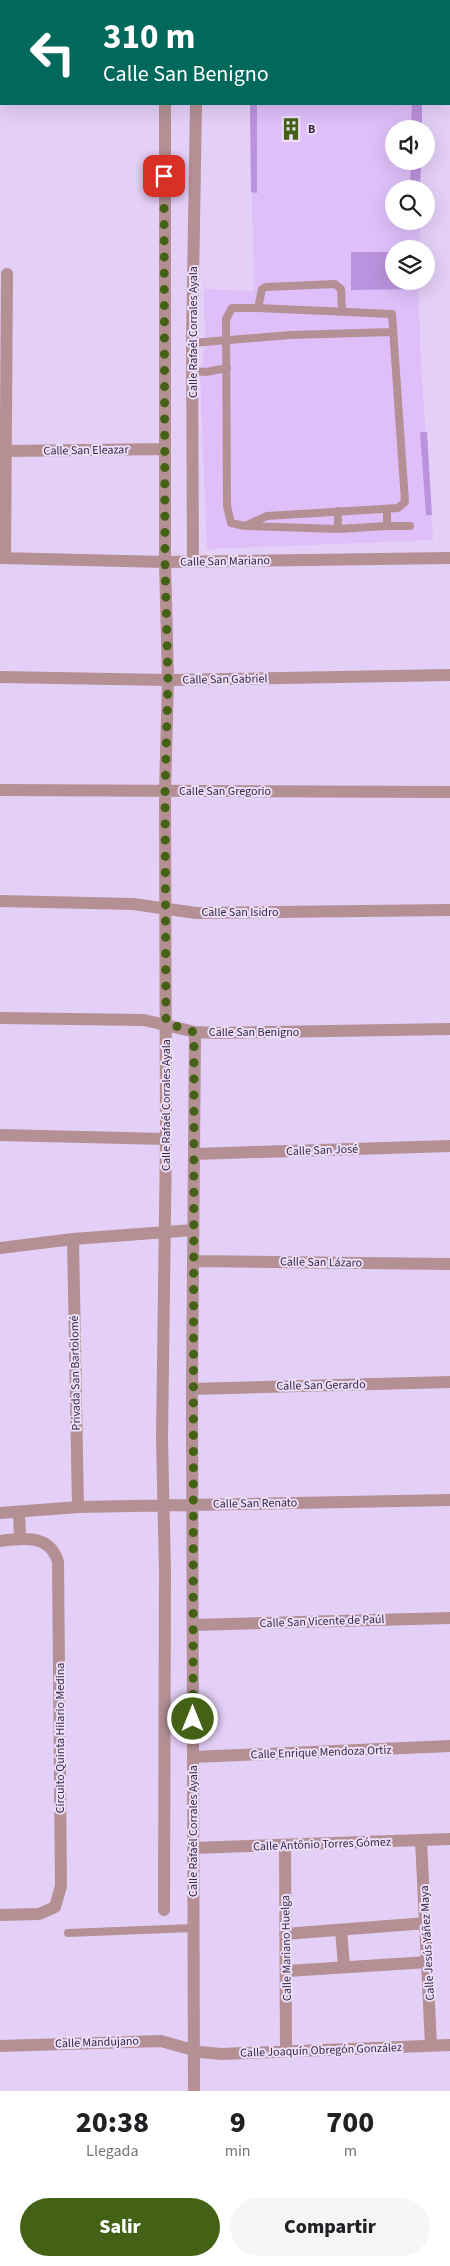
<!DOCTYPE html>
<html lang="es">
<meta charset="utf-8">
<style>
:root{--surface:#fff;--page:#f6f6f6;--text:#202124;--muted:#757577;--accent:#446215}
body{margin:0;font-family:"Source Sans 3",sans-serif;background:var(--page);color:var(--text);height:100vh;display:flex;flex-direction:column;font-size:19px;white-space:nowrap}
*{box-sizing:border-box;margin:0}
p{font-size:16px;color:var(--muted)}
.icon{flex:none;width:28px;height:28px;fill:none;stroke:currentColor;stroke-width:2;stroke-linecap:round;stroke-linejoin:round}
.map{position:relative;height:2091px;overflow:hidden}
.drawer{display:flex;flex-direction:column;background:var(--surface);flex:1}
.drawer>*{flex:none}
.hud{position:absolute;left:0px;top:0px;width:450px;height:105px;box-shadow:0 5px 20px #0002;background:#00695c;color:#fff;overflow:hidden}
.fabs{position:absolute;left:385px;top:120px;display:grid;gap:10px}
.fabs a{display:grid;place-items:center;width:50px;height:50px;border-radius:50%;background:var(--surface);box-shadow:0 5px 20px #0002;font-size:25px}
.pin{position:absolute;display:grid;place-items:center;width:42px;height:42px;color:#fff;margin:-21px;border-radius:10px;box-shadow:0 2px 8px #0006}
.me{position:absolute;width:55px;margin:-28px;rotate:0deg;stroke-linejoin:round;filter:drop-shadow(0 0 4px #0008)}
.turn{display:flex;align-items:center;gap:18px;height:105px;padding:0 20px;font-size:22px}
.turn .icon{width:65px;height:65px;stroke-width:2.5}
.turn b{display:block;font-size:35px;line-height:42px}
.eta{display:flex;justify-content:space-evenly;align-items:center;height:85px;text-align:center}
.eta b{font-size:30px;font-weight:800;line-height:35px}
.action{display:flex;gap:10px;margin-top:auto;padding:10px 20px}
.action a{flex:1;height:58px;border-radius:30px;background:var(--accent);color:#fff;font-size:20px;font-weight:800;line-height:58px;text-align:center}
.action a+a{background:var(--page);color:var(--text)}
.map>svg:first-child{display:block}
</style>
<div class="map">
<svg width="450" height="2091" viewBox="0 0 450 2091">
<rect width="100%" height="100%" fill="#e4cff7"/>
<path fill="#debff9" d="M250 104H422V129H394V161H421L420 189H394V221H420L419 249H394V281H418L421 365 433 540 207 549 200 376 205 346 204 289 254 291Z"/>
<path fill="#bb92dd" d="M250 104H257V193L251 192Z
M412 104H422V129H411Z
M411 161H421L420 189H410Z
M351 252H394V281H417V289L351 290Z
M420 432H427L432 515H426Z"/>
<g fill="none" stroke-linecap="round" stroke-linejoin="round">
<path stroke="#b49095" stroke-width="8" d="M258 308H232L226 319 227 506 231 523 245 526 267 516 398 508 405 502 392 314 258 308 262 289 266 287 335 284 341 289 342 310
M192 343 291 335 392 332
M193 371 206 372 227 368
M387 509V526H410
M338 511V529
M247 526 338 529 387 526
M68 1933 193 1928"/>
<path stroke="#b49095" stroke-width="12" d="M165 1V0
M197 1V0
M7 451 164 449
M0 558 165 562 450 558
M5 558 7 274
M193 561 192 343 196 104
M0 677 168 680 450 675
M0 790 450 792
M0 901 133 904 196 913 450 910
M0 1018 144 1020 195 1032 216 1033 450 1029
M0 1135 166 1139
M194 1154 450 1146
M73 1239 78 1507
M0 1248 73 1239 193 1230
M193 1261 450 1264
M192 1389 450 1382
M19 1512 20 1538
M0 1513 78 1507 450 1500
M0 1541C23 1538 50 1534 58 1562L61 1886 55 1907 39 1914 0 1915
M193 1625 450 1618
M193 1757 450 1746
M421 1840 431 2045
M285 1845 286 2051
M193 1848 450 1839
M164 1910 165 1572 162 1438 166 1139 165 792 168 680 165 562V104
M341 1930 344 1966
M285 1934 426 1923
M287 1971 428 1962
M0 2046 161 2041 200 2052 221 2054 450 2045
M194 2091 192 1389 195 1032"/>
<path stroke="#a06d75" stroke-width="12" d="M99 1 102 0
M0 34H1"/>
<path stroke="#90535e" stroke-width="12" d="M13 1 17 0
M0 5H1"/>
</g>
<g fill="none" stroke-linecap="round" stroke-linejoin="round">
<path stroke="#446215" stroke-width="9" stroke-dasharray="0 16.2" d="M164 176 165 562 168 680 165 792 166 1023 194 1032 193 1719"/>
</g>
<defs>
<symbol id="building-bare" viewBox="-9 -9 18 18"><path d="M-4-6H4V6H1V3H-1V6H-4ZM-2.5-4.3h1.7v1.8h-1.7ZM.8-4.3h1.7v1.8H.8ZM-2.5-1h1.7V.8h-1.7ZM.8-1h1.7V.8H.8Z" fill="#446215" stroke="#eddffa" stroke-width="2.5" paint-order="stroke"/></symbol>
</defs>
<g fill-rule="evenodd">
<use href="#building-bare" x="275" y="113" width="32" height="32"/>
</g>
<g text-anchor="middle" stroke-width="4" stroke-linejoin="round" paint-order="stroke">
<g font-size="12" font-weight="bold" fill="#362841" stroke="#eddffa" text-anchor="start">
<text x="308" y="133">B</text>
</g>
<g font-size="12" fill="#362841" stroke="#eddffa">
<text transform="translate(193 332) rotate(-90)" y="4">Calle Rafaél Corrales Ayala</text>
<text transform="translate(86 450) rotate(-1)" y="4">Calle San Eleazar</text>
<text transform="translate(225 561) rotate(-1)" y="4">Calle San Mariano</text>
<text transform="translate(225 679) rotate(-1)" y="4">Calle San Gabriel</text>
<text x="225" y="795">Calle San Gregorio</text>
<text x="240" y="916">Calle San Isidro</text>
<text x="254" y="1036">Calle San Benigno</text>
<text transform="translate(166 1105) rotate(-90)" y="4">Calle Rafaél Corrales Ayala</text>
<text transform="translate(322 1150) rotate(-2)" y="4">Calle San José</text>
<text transform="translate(321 1262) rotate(1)" y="4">Calle San Lázaro</text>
<text transform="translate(75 1373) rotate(-91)" y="4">Privada San Bartolomé</text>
<text transform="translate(321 1385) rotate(-1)" y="4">Calle San Gerardo</text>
<text transform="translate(255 1503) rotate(-1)" y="4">Calle San Renato</text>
<text transform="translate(322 1621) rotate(-2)" y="4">Calle San Vicente de Paúl</text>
<text transform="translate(60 1738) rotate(-90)" y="4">Circuito Quinta Hilario Medina</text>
<text transform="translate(321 1752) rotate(-2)" y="4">Calle Enrique Mendoza Ortiz</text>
<text transform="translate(193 1831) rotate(-90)" y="4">Calle Rafaél Corrales Ayala</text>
<text transform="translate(322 1844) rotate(-2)" y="4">Calle Antônio Torres Gómez</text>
<text transform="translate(427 1943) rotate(-93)" y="4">Calle Jesús Yáñez Maya</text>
<text transform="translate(286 1948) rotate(-91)" y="4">Calle Mariano Huelga</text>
<text transform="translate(97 2042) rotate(-2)" y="4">Calle Mandujano</text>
<text transform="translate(321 2050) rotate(-2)" y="4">Calle Joaquín Obregón González</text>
</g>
</g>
</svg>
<div class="fabs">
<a><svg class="icon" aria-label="sound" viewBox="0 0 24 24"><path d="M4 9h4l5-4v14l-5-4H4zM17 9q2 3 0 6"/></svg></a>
<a><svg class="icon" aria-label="search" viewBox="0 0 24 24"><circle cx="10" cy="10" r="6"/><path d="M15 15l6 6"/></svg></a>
<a><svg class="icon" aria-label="layers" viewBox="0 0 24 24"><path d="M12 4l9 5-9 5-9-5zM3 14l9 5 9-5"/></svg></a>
</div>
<div class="pin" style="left:164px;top:176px;background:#d93025"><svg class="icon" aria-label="arrive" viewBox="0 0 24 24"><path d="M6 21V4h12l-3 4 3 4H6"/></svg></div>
<svg class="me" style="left:193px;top:1719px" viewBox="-20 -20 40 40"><circle r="17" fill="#446215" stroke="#fff" stroke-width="3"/><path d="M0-11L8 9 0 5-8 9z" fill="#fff"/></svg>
<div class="hud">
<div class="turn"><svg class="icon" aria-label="left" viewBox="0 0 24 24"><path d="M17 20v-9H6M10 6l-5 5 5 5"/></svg><div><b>310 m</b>Calle San Benigno</div></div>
</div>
</div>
<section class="drawer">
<div class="eta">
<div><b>20:38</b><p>Llegada</p></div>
<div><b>9</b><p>min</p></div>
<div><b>700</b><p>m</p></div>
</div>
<div class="action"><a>Salir</a><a>Compartir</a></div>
</section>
